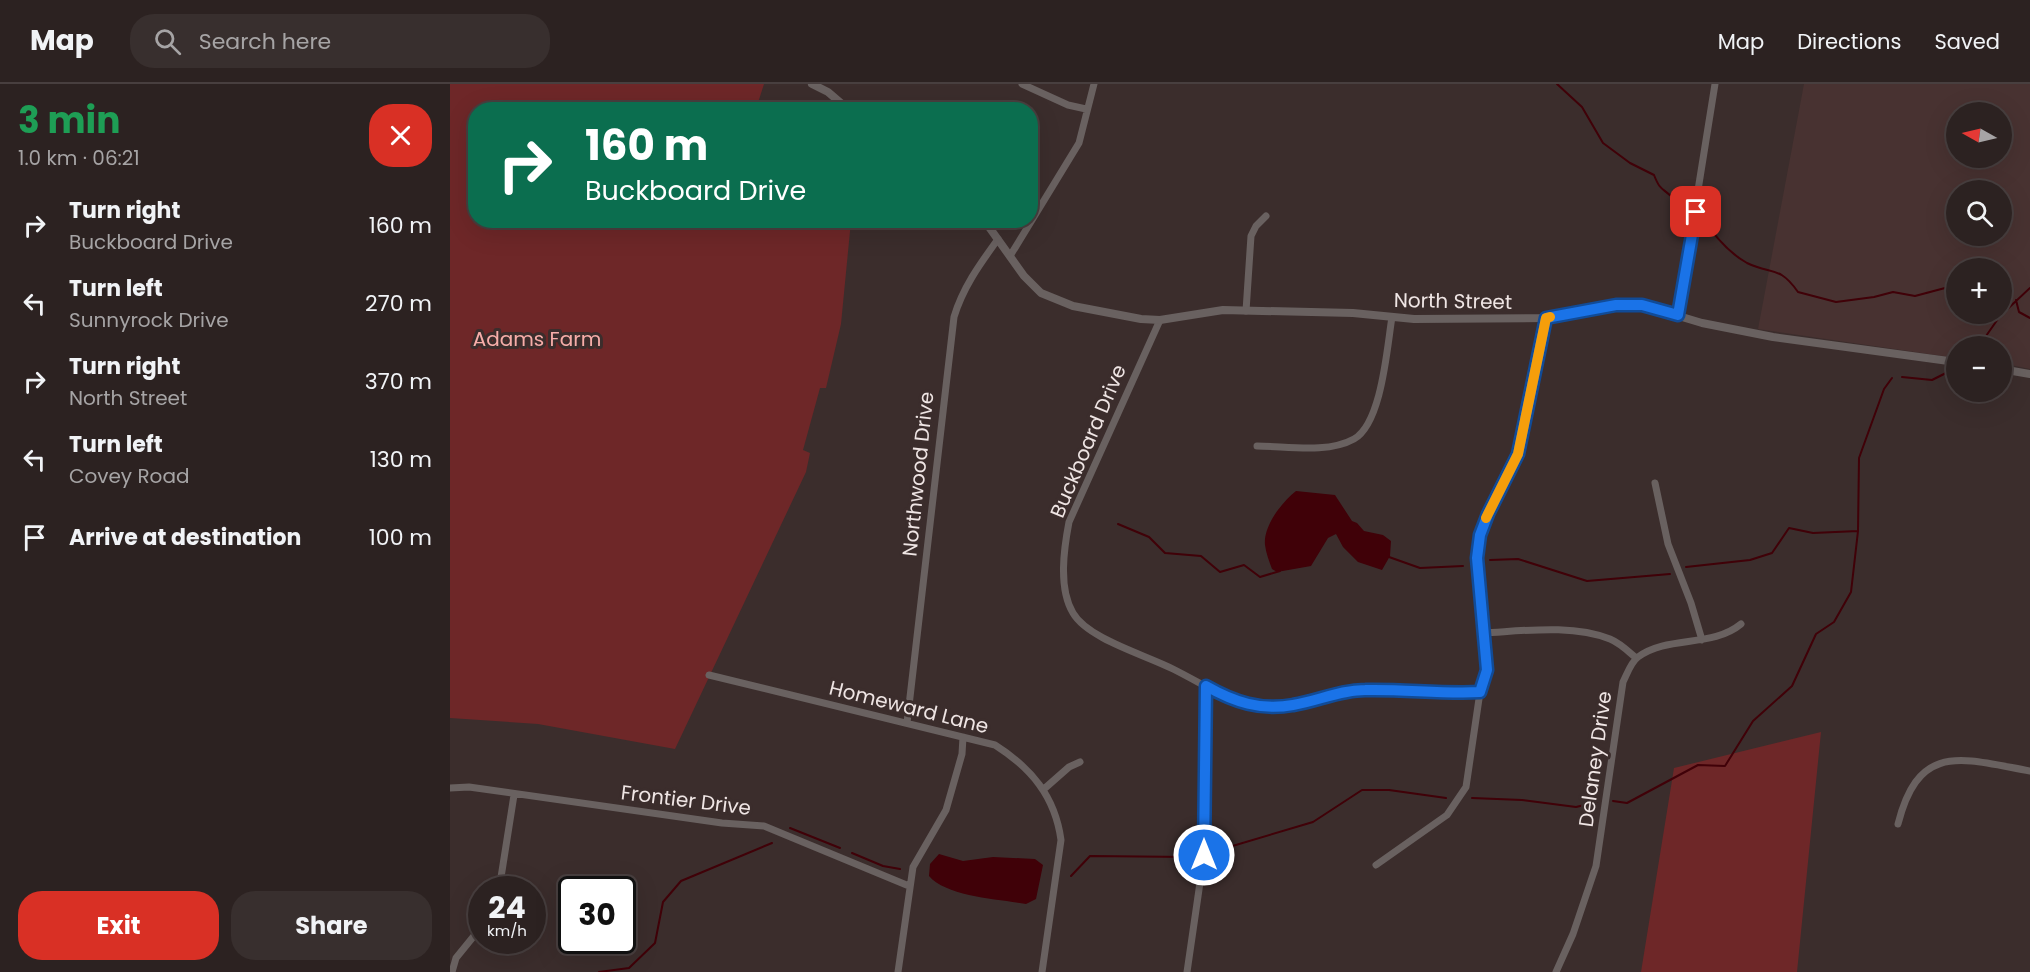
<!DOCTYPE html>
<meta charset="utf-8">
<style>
:root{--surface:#2c2221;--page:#382f2e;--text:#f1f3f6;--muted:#a6a4a5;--line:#483f3f;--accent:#d93025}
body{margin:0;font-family:Poppins,sans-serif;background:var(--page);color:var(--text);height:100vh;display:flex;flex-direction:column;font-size:22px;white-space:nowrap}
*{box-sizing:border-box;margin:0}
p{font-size:20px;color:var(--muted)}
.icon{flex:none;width:33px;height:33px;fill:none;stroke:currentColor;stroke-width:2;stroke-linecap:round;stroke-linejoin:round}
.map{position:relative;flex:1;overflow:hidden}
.drawer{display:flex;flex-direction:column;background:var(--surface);width:450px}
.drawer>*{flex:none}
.guide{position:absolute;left:18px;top:18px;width:570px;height:126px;border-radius:24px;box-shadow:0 6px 24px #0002,0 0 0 2px var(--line);background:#0b6e4f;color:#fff;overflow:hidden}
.needle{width:39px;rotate:278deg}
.controls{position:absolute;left:1496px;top:18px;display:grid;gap:12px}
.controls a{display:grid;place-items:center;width:66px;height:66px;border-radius:50%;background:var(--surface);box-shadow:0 6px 24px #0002,0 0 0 2px var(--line);font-size:30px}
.speed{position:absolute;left:18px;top:792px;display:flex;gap:12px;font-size:30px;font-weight:700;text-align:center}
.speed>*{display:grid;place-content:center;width:78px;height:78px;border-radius:50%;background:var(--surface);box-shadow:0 6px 24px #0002,0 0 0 2px var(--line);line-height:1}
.speed small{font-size:15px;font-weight:400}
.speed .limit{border:3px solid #111;border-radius:9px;background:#fff;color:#111}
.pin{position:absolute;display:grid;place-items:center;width:51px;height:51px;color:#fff;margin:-26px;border-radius:12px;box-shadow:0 3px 9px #0006}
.me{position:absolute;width:66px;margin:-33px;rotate:0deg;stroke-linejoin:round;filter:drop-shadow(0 0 4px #0008)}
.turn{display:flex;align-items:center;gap:21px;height:126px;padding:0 18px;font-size:27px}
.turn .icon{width:78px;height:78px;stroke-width:2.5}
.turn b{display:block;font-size:42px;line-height:51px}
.round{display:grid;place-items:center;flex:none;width:63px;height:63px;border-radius:24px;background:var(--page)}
.head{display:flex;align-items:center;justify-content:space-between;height:102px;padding:0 18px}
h1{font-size:36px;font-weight:700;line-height:45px;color:#1e9e55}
.action{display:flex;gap:12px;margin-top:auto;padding:12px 18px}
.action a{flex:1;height:69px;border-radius:24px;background:var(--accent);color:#fff;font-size:24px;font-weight:700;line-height:69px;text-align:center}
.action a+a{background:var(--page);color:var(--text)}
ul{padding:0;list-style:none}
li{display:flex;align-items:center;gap:18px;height:78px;padding:0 18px}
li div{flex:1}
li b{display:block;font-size:22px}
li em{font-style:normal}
header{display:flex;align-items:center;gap:36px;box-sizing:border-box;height:84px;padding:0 30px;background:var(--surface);border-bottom:2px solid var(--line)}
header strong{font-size:28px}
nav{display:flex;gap:33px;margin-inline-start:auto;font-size:21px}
.search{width:420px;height:54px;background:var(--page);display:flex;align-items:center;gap:15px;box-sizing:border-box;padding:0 21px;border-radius:24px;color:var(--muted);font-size:22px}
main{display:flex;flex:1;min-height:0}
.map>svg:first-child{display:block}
</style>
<header>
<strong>Map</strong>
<div class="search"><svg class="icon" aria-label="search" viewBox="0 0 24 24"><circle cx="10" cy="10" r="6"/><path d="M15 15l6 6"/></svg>Search here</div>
<nav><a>Map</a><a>Directions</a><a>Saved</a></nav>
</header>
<main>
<section class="drawer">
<div class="head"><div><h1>3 min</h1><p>1.0 km · 06:21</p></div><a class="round" style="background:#d93025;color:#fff"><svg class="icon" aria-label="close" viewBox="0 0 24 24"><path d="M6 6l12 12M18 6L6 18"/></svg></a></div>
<ul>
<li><svg class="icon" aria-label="right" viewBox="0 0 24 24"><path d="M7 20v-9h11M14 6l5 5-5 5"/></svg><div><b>Turn right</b><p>Buckboard Drive</p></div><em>160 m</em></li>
<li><svg class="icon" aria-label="left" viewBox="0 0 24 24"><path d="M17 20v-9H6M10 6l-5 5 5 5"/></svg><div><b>Turn left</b><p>Sunnyrock Drive</p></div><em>270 m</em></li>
<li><svg class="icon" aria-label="right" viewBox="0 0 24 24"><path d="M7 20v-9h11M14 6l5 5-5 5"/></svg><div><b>Turn right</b><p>North Street</p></div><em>370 m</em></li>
<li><svg class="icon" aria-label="left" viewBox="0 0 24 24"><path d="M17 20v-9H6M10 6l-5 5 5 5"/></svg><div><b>Turn left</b><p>Covey Road</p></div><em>130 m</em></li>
<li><svg class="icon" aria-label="arrive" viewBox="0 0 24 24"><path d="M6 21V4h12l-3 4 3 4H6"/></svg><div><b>Arrive at destination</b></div><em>100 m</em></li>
</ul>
<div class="action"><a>Exit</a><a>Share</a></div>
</section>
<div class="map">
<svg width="1580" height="888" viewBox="0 0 1580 888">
<rect width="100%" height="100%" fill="#3b2d2c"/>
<path fill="#483231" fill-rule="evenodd" d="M1354 0H1580V285L1551 279V262H1506V274L1308 245ZM1506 28H1551V74H1506ZM1506 106H1551V152H1506ZM1506 184H1551V230H1506Z"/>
<path fill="#6e2728" d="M0 0H314L306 25 26 26V136L401 137 391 240 376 304H370L353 366 360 369 356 388 225 665 88 640 0 634Z
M1371 648 1347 888H1191L1224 684Z"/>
<path fill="#400108" d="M846 407 885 411 902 437 907 439 914 447 933 451 941 457 940 472 932 486 908 478 893 463 886 450 878 454 861 482 827 488 822 485C819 477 816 469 815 461 813 442 832 418 846 407Z
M489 770 513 777 543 773 585 775 593 781 586 815 576 820C549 815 497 813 479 792L480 780Z"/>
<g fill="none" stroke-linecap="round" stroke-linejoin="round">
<path stroke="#400108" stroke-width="2" d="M1107 0 1132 23 1153 59 1180 79 1204 91C1210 106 1211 103 1222 113 1227 118 1228 123 1235 127
M1252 133C1263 150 1279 169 1297 179 1322 191 1329 181 1348 208L1386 218 1424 213 1443 208 1465 212 1495 204 1506 207
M1566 216 1569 228 1580 234
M1529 262 1550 232 1580 204
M1452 293 1482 296 1506 284
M668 440 699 453 715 469 751 472 770 488 794 481 810 493 830 487
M939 473 970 484 1013 482
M1040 476 1068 475 1137 497 1220 490
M1236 483 1300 476 1322 469 1339 444 1363 449 1408 447
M1022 714 1072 716 1126 723 1147 718
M1163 717 1177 719 1248 681 1275 682 1303 637 1342 602 1366 550 1384 538 1401 508 1408 447 1409 374 1434 305 1442 294
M340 744 390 764
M769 766 863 738 912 706H939L996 714
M402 769 433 782 450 785
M621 792 640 772 739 773
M149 888 179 884 205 859 213 818 231 797 322 759"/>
<path stroke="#696160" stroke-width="7" d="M572 0 618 21 636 25
M560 172 629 59 644 0
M796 227 801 152 806 142 816 132
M1228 231 1265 0
M710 236 619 438C614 464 608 504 623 529 638 555 696 571 723 585 745 596 766 609 789 619L812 623 843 621 889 609 913 606 1030 608
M807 362C836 362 877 370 904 355 932 339 937 263 942 233
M1205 399 1218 460 1241 519 1252 556
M1033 549C1073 547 1122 540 1160 555 1170 559 1178 567 1186 574
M259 591 545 661C581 684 605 712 611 756L592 888
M457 639 504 233C513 203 530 180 548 155
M0 704 19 703 272 739 314 742 459 802
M594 705 619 683 630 678
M1448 740C1469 657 1512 675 1580 687
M926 781 997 731 1016 703 1030 608 1037 586 1027 474 1030 451 1068 370 1096 234
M49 806 64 711
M2 888 6 874 32 842
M448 888 463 783 496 726 512 670 513 653
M737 888 754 771 756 602
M1106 888 1123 850 1146 782 1173 598C1177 590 1181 578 1188 573 1218 551 1262 564 1291 540"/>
<path stroke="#696160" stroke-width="8" d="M362 0 378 8 399 26
M534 136 574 192 591 209 623 222 691 235 710 236 773 226 903 229 964 235 1096 234 1160 222 1192 221 1252 239 1323 253 1506 278
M1551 285 1580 290"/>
</g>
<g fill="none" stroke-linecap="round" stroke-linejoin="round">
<defs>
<path id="route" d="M754 771 756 602C784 618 811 627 843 621 868 617 890 606 915 606 954 605 992 610 1030 608L1037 586 1027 474 1030 451 1038 430 1068 370 1096 234 1166 221H1192L1228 231 1246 128"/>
</defs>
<use href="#route" stroke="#114b97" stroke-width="15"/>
<use href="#route" stroke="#1a73e8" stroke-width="10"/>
<path stroke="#f59e0b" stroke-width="10" d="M1036 434 1068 370 1096 234 1100 233"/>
</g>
<g text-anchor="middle" stroke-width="6" stroke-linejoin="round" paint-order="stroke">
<g font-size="20" fill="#efe5e4" stroke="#3b2d2c">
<text transform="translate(1003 217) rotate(1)" y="7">North Street</text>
<text transform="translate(638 357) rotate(-67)" y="7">Buckboard Drive</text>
<text transform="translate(468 390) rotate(-84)" y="7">Northwood Drive</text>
<text transform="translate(459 623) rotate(14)" y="7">Homeward Lane</text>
<text transform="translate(1145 675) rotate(-82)" y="7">Delaney Drive</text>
<text transform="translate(236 716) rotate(7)" y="7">Frontier Drive</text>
</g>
<g font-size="20" fill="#f7ada9" stroke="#3b2d2c">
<text x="87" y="262">Adams Farm</text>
</g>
</g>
</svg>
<div class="controls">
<a><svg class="needle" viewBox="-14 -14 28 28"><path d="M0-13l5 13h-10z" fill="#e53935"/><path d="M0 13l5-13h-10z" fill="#a6a4a5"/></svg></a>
<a><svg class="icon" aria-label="search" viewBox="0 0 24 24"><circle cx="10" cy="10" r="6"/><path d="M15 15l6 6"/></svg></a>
<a>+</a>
<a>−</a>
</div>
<div class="speed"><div>24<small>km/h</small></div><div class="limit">30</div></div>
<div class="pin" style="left:1246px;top:128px;background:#d93025"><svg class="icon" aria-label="arrive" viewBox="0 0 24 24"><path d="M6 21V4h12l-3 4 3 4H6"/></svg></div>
<svg class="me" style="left:754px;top:771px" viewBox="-20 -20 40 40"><circle r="17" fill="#1a73e8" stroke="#fff" stroke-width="3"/><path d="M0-11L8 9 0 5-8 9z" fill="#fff"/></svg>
<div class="guide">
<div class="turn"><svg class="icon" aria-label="right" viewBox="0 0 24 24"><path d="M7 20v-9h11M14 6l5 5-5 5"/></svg><div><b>160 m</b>Buckboard Drive</div></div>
</div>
</div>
</main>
